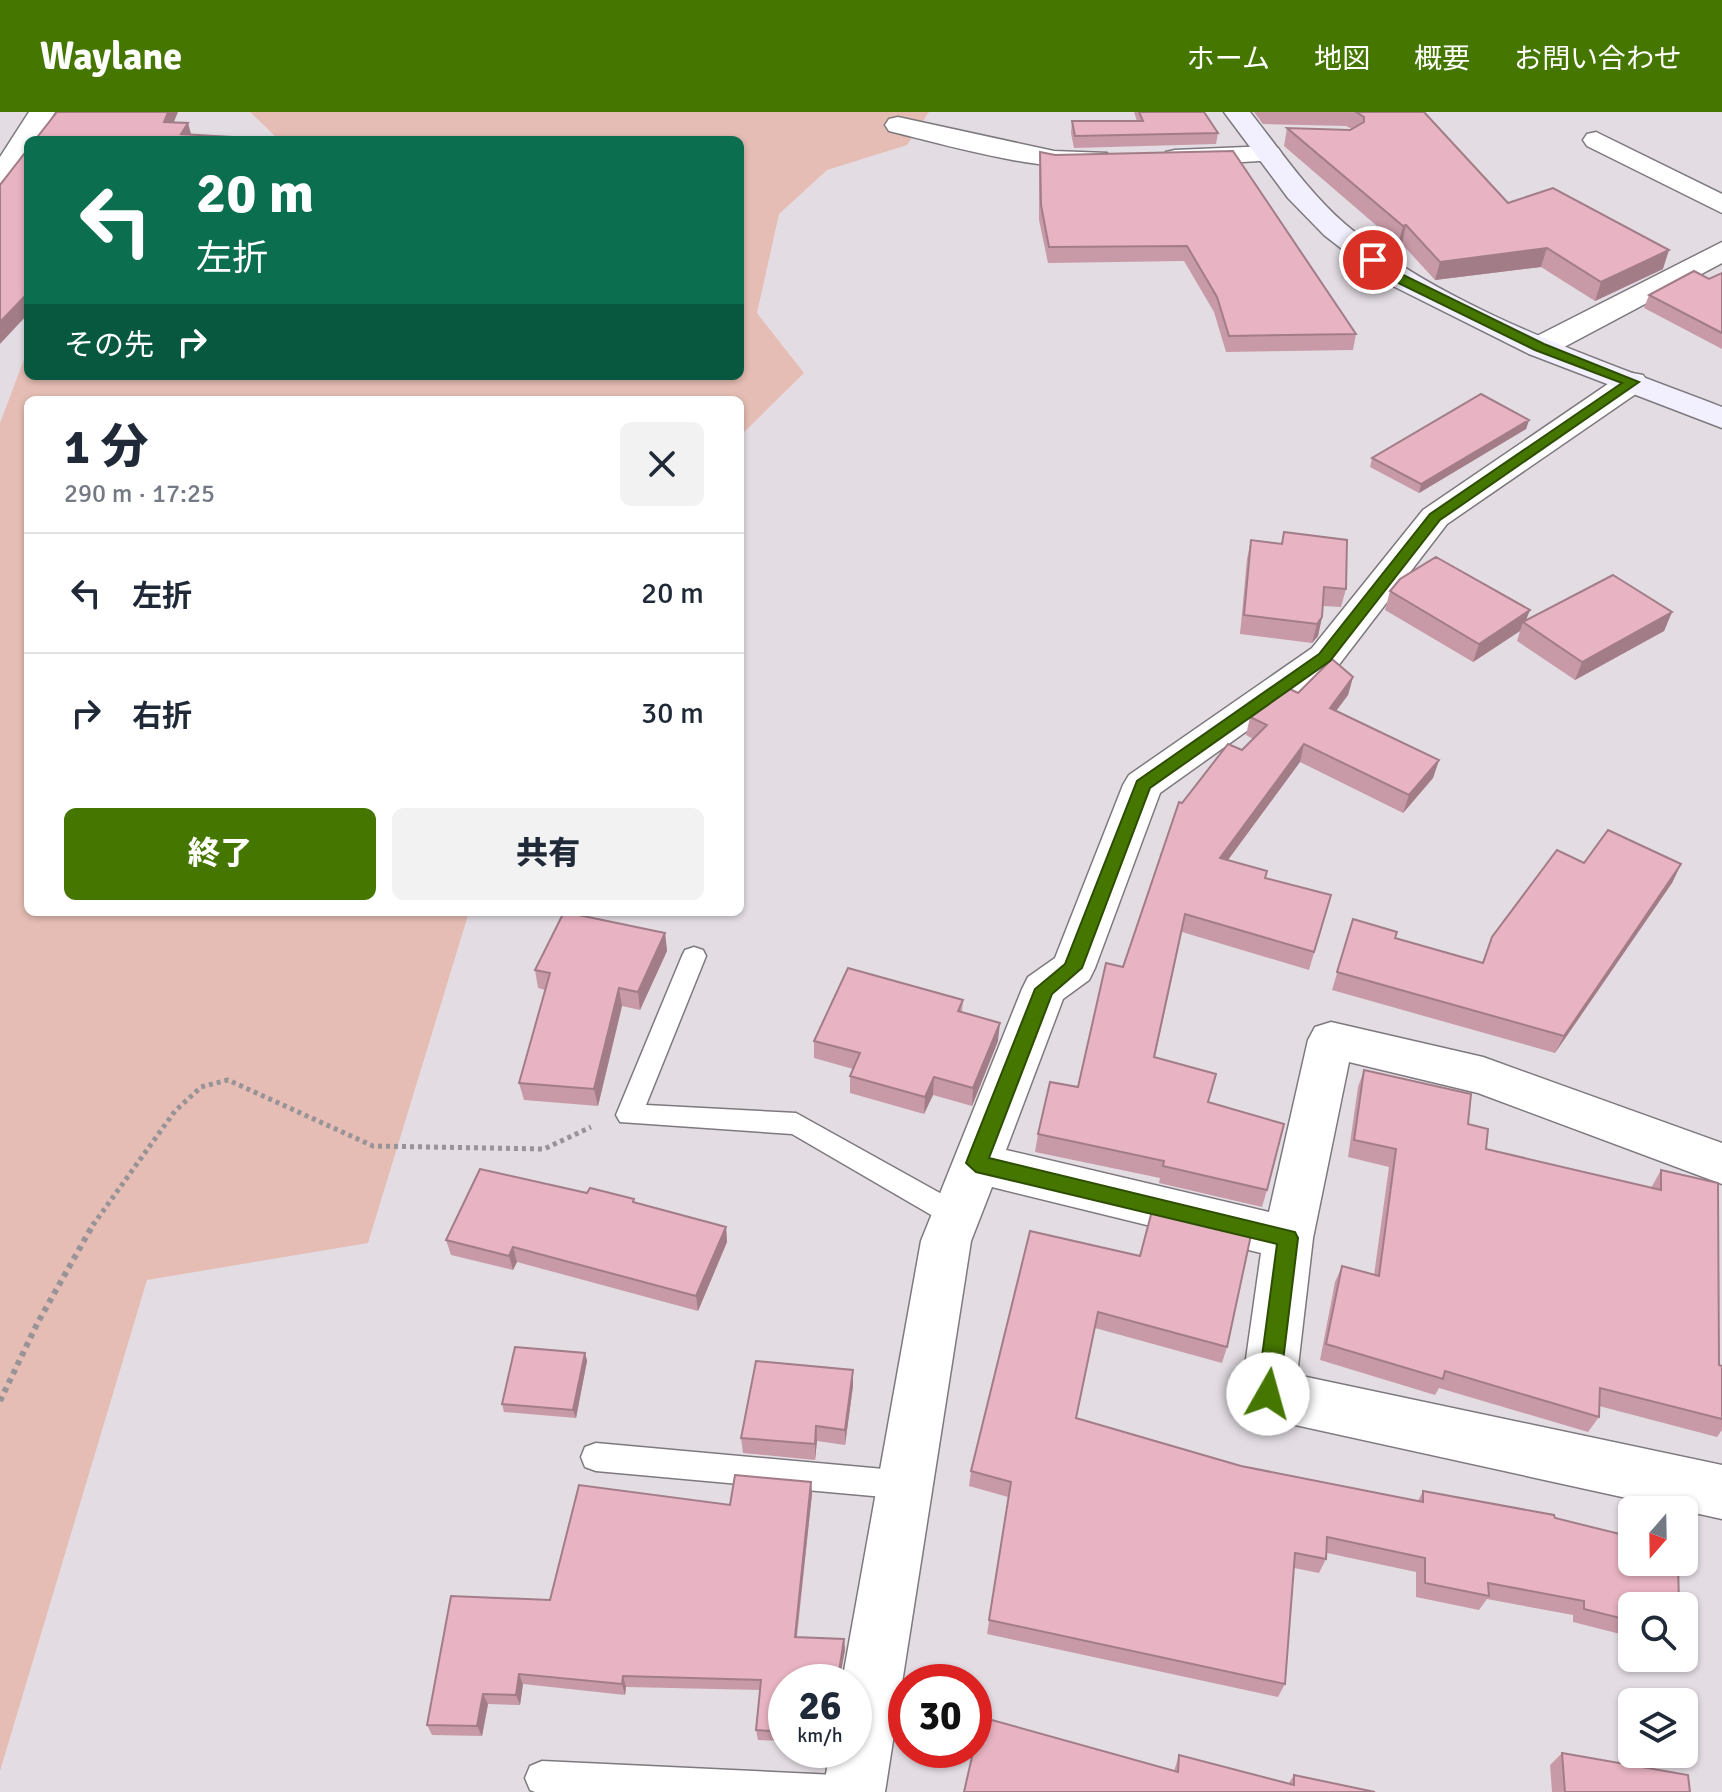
<!DOCTYPE html>
<html lang="ja">
<meta charset="utf-8">
<style>
:root{--surface:#fff;--page:#f2f2f3;--text:#1f2937;--muted:#747a83;--line:#e0e1e3;--accent:#457700}
body{margin:0;font-family:Signika,"Noto Sans JP",sans-serif;background:var(--page);color:var(--text);height:100vh;display:flex;flex-direction:column;font-size:30px;white-space:nowrap}
*{box-sizing:border-box;margin:0}
p{font-size:26px;color:var(--muted)}
.icon{flex:none;width:44px;height:44px;fill:none;stroke:currentColor;stroke-width:2;stroke-linecap:round;stroke-linejoin:round}
.map{position:relative;flex:1;overflow:hidden}
.drawer{position:absolute;left:24px;top:284px;width:720px;height:520px;display:flex;flex-direction:column;background:var(--surface);border-radius:12px;box-shadow:0 2px 6px #0004}
.drawer>*{flex:none}
.top-card{position:absolute;left:24px;top:24px;width:720px;height:244px;border-radius:12px;box-shadow:0 2px 6px #0004;background:#0b6e4f;color:#fff;overflow:hidden}
.needle{width:52px;rotate:200deg}
.tools{position:absolute;left:1618px;top:1384px;display:grid;gap:16px}
.tools a{display:grid;place-items:center;width:80px;height:80px;border-radius:12px;background:var(--surface);box-shadow:0 2px 6px #0004;font-size:40px}
.speed{position:absolute;left:768px;top:1552px;display:flex;gap:16px;font-size:40px;font-weight:700;text-align:center}
.speed>*{display:grid;place-content:center;width:104px;height:104px;border-radius:50%;background:var(--surface);box-shadow:0 2px 6px #0004;line-height:1}
.speed small{font-size:20px;font-weight:400}
.speed .limit{border:12px solid #d22;background:#fff;color:#111}
.pin{position:absolute;display:grid;place-items:center;width:68px;height:68px;color:#fff;margin:-34px;border:4px solid #fff;border-radius:50%;box-shadow:0 2px 8px #0007}
.me{position:absolute;width:88px;margin:-44px;rotate:7deg;stroke-linejoin:round;filter:drop-shadow(0 0 6px #0008)}
.turn{display:flex;align-items:center;gap:28px;height:168px;padding:0 40px;font-size:36px}
.turn .icon{width:104px;height:104px;stroke-width:2.5}
.turn b{display:block;font-size:56px;line-height:68px}
.then{display:flex;align-items:center;height:76px;padding:0 40px;background:#0003;gap:16px;font-size:30px}
.round{display:grid;place-items:center;flex:none;width:84px;height:84px;border-radius:12px;background:var(--page)}
.overview{display:flex;align-items:center;justify-content:space-between;height:136px;padding:0 40px}
h1{font-size:48px;font-weight:800;line-height:60px}
.action{display:flex;gap:16px;margin-top:auto;padding:16px 40px}
.action a{flex:1;height:92px;border-radius:12px;background:var(--accent);color:#fff;font-size:32px;font-weight:800;line-height:92px;text-align:center}
.action a+a{background:var(--page);color:var(--text)}
ul{padding:0;list-style:none}
li{display:flex;align-items:center;gap:24px;height:120px;padding:0 40px;border-top:2px solid var(--line)}
li div{flex:1}
li b{display:block;font-size:30px}
li em{font-style:normal}
header{display:flex;align-items:center;gap:48px;box-sizing:border-box;height:112px;padding:0 40px;background:var(--accent);color:#fff}
header strong{font-size:38px}
nav{display:flex;gap:44px;margin-inline-start:auto;font-size:28px}
.map>svg:first-child{display:block}
</style>
<header>
<strong>Waylane</strong>
<nav><a>ホーム</a><a>地図</a><a>概要</a><a>お問い合わせ</a></nav>
</header>
<div class="map">
<svg width="1722" height="1680" viewBox="0 0 1722 1680">
<rect width="100%" height="100%" fill="#e3dde3"/>
<path fill="#e5bdb4" d="M250 0H929L907 33 827 58 779 102 757 201 804 261 740 324V288H28V800H469L368 1131 147 1168 0 1659V311L28 237V264H740V28H279Z"/>
<g fill="none" stroke-linecap="round" stroke-linejoin="round">
<defs>
<path id="lane" d="M694 835 703 838 706 844 646 993 796 1001 965 1095 969 1103 965 1111 955 1115 945 1111 792 1022 620 1010 616 1003 682 844 685 838Z
M596 1331 906 1359 917 1363 921 1373 917 1383 906 1387 596 1359 585 1355 581 1345 585 1335Z
M542 1649 836 1663 848 1668 853 1680H535L530 1678 525 1666 530 1654Z"/>
<path id="street" d="M29 0H55L37 28H28V43L10 72 0 74V45Z
M898 5 1054 39 1107 41 1111 47 1107 53C1057 65 942 32 889 19L885 13 889 7Z
M1596 20 1722 82V101L1587 34 1583 28 1587 22Z
M1269 34 1278 36 1282 42 1278 48 1175 54 1166 52 1162 46 1166 40 1175 38Z
M1722 130V151L1551 242H1529L1525 235 1529 228Z
M1632 261 1643 263 1648 270 1643 277 1447 412 1338 554 1160 681 1095 856 1089 868 1063 887 1006 1038 1269 1100 1308 928 1315 915 1331 910 1483 945 1722 1031V1072L1478 981 1349 950 1313 1126 1297 1263 1722 1353V1407L1268 1307 1249 1299 1241 1282 1261 1141 992 1075 971 1129 885 1680H823L830 1638H854V1570H842L921 1129 1022 877 1028 865 1055 846 1123 673 1129 663 1312 536 1423 398 1621 263Z"/>
<path id="secondary" d="M1224 0H1250C1280 38 1308 80 1345 112 1444 197 1600 248 1722 295V316L1529 242 1383 169 1324 123 1288 86Z"/>
</defs>
<use href="#lane" stroke="#7e797e" stroke-width="3"/>
<use href="#street" stroke="#7e797e" stroke-width="3"/>
<use href="#secondary" stroke="#7e797e" stroke-width="3"/>
<path stroke="#979397" stroke-width="5" stroke-dasharray="4 4" stroke-linecap="butt" d="M93 1113 175 999 201 975 228 968 373 1034 544 1037 591 1015"/>
<path stroke="#979397" stroke-width="6" stroke-dasharray="5 5" stroke-linecap="butt" d="M0 1289 38 1210 94 1111"/>
<use href="#lane" fill="#fff" fill-rule="evenodd"/>
<use href="#street" fill="#fff" fill-rule="evenodd"/>
<use href="#secondary" fill="#f2f0fe" fill-rule="evenodd"/>
</g>
<path fill="#c89aa7" d="M1134 0H1204L1218 21 1216 32 1074 36 1071 21 1072 9H1137Z
M1254 0H1424L1508 91 1663 157 1595 189 1541 155 1435 168 1402 132H1398L1284 34 1287 16 1350 18 1352 17 1346 14 1263 12Z
M1040 40 1356 222 1353 238 1226 240 1214 200 1184 149 1048 151 1039 108V55Z
M1722 161V237L1644 196 1649 183 1709 167Z
M1529 308 1526 317 1419 381 1370 355 1372 346Z
M1284 420 1346 477 1341 495 1323 494 1322 505 1318 524 1312 531 1240 522 1247 447 1251 428 1281 432Z
M1390 479 1526 508 1672 500 1664 519 1575 568 1517 529 1520 519 1473 550 1385 498Z
M1353 565 1348 583 1336 599 1439 648 1433 666 1403 701 1300 650 1228 748 1266 766 1331 783 1309 858 1182 820 1155 945 1209 990 1267 1078 1262 1095 1159 1071 1160 1066 1035 1040 1038 1022 1078 975 1182 691 1253 627 1246 623 1250 605 1298 581Z
M1584 751 1681 752 1672 771 1555 941 1332 878 1353 807 1395 826 1482 851 1492 825Z
M665 821 667 839 640 898 622 894 598 994 524 988 519 971 545 878 538 876 535 858Z
M963 888 962 900 998 929 972 994 933 983 924 1002 850 981V964L853 957 814 946V929Z
M1364 958 1468 1012 1486 1037 1651 1076 1661 1058 1719 1253 1722 1254V1318L1717 1325 1599 1294V1305L1588 1320 1439 1276 1435 1283 1320 1248 1335 1170 1342 1154 1374 1163 1389 1055 1348 1045 1358 975Z
M587 1081 635 1090 726 1115 727 1130 698 1199 517 1150 513 1158 451 1143 446 1128Z
M1030 1119 1227 1235 1222 1251 1095 1216 1076 1306 1241 1354 1418 1389 1423 1379 1555 1406 1632 1494V1525L1573 1510V1503L1487 1487 1479 1498 1416 1485V1460L1327 1441 1326 1447 1319 1461 1294 1456 1285 1572 1278 1585 987 1522 1008 1385 969 1374 971 1359Z
M585 1241 587 1249 576 1306 504 1300 502 1292Z
M853 1258V1274L845 1333 817 1329 815 1348 743 1341 741 1326Z
M811 1370 812 1382 797 1525 844 1527 845 1538 841 1560 786 1570V1629L758 1628 756 1618 760 1578 626 1575 625 1583 523 1572 520 1593 488 1592 482 1624 432 1623 427 1613 550 1488 730 1393Z
M1562 1641 1690 1680H1552L1550 1653Z
M1179 1643 1289 1671 1294 1663 1375 1680H964L1174 1659Z"/>
<path fill="#a27d88" d="M168 0H178L168 24 164 10Z
M188 11 192 25 181 22Z
M1406 113 1402 132H1398L1403 114Z
M1547 136 1541 155 1435 168 1440 150Z
M1669 138 1663 157 1595 189 1601 170Z
M28 181V202L0 232V210Z
M1529 308 1526 317 1419 381 1421 372Z
M1530 498 1525 511 1523 510 1520 519 1473 550 1479 532Z
M1672 500 1664 519 1575 568 1582 550Z
M1322 505 1318 524 1312 531 1317 512Z
M1353 565 1348 583 1325 614 1330 596Z
M1304 632 1300 650 1216 764 1220 746Z
M1439 648 1433 666 1403 701 1409 683Z
M1681 752 1672 771 1555 941 1564 924Z
M665 821 667 839 640 898 638 880Z
M619 876 622 894 598 994 594 977Z
M1000 911 998 929 972 994 973 976Z
M934 965 933 983 924 1002 925 985Z
M726 1115 727 1130 698 1199 696 1184Z
M513 1135 517 1150 513 1158 509 1144Z
M585 1241 587 1249 576 1306 573 1298Z
M853 1258V1274L845 1333V1318Z
M816 1314 817 1329 815 1348V1332Z
M811 1370 812 1382 795 1536V1525Z
M844 1527 845 1538 839 1569V1559Z
M519 1562 523 1572 520 1593 516 1583Z
M623 1564 626 1575 625 1583 622 1572Z
M483 1582 488 1592 482 1624 477 1614Z"/>
<path fill="#e8b3c2" stroke="#a27d88" stroke-width="2" d="M57 0H168L164 10 188 11 181 22 251 26 249 28H35Z
M1139 0H1204L1218 21 1075 24 1072 9H1143Z
M1356 0H1424L1508 91 1553 76 1669 138 1601 170 1547 136 1440 150 1406 113 1403 114 1287 16 1350 18 1364 10V5Z
M28 37V181L0 210V73Z
M1233 39 1356 222 1229 224 1217 185 1187 134 1049 135 1041 93 1040 40 1055 43Z
M1694 159 1709 167 1722 161V221L1649 183Z
M1481 282 1529 308 1421 372 1372 346Z
M1284 420 1347 428 1346 477 1324 475 1322 505 1317 512 1244 503 1251 428 1282 432Z
M1436 445 1530 498 1479 532 1390 479 1400 467Z
M1613 463 1672 500 1582 550 1523 510Z
M1332 547 1353 565 1330 596 1439 648 1409 683 1304 632 1220 746 1267 759 1265 766 1331 783 1314 840 1185 802 1154 945 1216 962 1208 990 1284 1012 1267 1078 1163 1054 1164 1049 1038 1022 1050 970 1078 975 1106 851 1123 855 1179 690 1182 691 1228 632 1242 638 1267 613 1250 605 1290 577 1298 581Z
M1608 718 1681 752 1564 924 1337 860 1353 807 1397 820 1395 826 1483 851 1492 825 1557 738 1584 751Z
M564 800 665 821 638 880 619 876 594 977 519 971 550 861 535 858Z
M848 856 963 888 958 899 1000 911 973 976 934 965 925 985 850 964 860 941 814 929Z
M1364 958 1471 982 1468 1012 1488 1017 1486 1037 1661 1078V1058L1718 1071 1719 1253 1722 1254V1307L1600 1276 1599 1305 1445 1259 1443 1267 1326 1232 1342 1154 1379 1164 1396 1037 1354 1028Z
M480 1057 587 1081 590 1076 634 1087 633 1090 726 1115 696 1184 513 1135 509 1144 446 1128Z
M1152 1099 1251 1123 1227 1235 1098 1200 1076 1306 1241 1354 1423 1390V1379L1554 1403 1555 1406 1632 1425V1450H1678L1679 1494H1632V1509L1584 1497V1489L1488 1471 1489 1484 1425 1471V1446L1327 1425 1326 1447 1295 1441 1285 1572 989 1508 1011 1370 971 1359 1030 1119 1140 1144Z
M515 1235 585 1241 573 1298 502 1292Z
M756 1249 853 1258 845 1318 816 1314 815 1332 741 1326Z
M735 1363 811 1370 795 1525 844 1527 839 1559 849 1563 848 1570H786V1620L756 1618 761 1568 623 1564 622 1572 519 1562 516 1583 483 1582 477 1614 427 1613 451 1484 550 1488 579 1373 730 1393Z
M981 1605 1178 1660 1179 1643 1294 1673V1663L1375 1680H964Z
M1562 1641 1688 1663 1690 1680H1565Z"/>
<path fill="#457700" stroke="#2d4d00" stroke-width="2" d="M1369 145H1377L1397 160 1544 232 1639 270 1440 408 1330 549 1150 676 1082 856 1052 882 989 1046 1295 1120 1298 1126 1279 1282 1276 1289 1268 1292 1261 1289 1257 1282 1277 1132 976 1060 966 1051 1035 877 1065 852 1137 669 1319 542 1430 402 1622 271 1535 238 1388 166 1369 150Z"/>
</svg>
<div class="tools">
<a><svg class="needle" viewBox="-14 -14 28 28"><path d="M0-13l5 13h-10z" fill="#e53935"/><path d="M0 13l5-13h-10z" fill="#747a83"/></svg></a>
<a><svg class="icon" aria-label="search" viewBox="0 0 24 24"><circle cx="10" cy="10" r="6"/><path d="M15 15l6 6"/></svg></a>
<a><svg class="icon" aria-label="layers" viewBox="0 0 24 24"><path d="M12 4l9 5-9 5-9-5zM3 14l9 5 9-5"/></svg></a>
</div>
<div class="speed"><div>26<small>km/h</small></div><div class="limit">30</div></div>
<div class="pin" style="left:1373px;top:148px;background:#d93025"><svg class="icon" aria-label="arrive" viewBox="0 0 24 24"><path d="M6 21V4h12l-3 4 3 4H6"/></svg></div>
<svg class="me" style="left:1268px;top:1282px" viewBox="-20 -20 40 40"><circle r="19" fill="#fff"/><path d="M0-13L10 11 0 6-10 11z" fill="#457700"/></svg>
<div class="top-card">
<div class="turn"><svg class="icon" aria-label="left" viewBox="0 0 24 24"><path d="M17 20v-9H6M10 6l-5 5 5 5"/></svg><div><b>20 m</b>左折</div></div>
<div class="then">その先<svg class="icon" aria-label="right" viewBox="0 0 24 24"><path d="M7 20v-9h11M14 6l5 5-5 5"/></svg></div>
</div>
<section class="drawer">
<div class="overview"><div><h1>1 分</h1><p>290 m · 17:25</p></div><a class="round"><svg class="icon" aria-label="close" viewBox="0 0 24 24"><path d="M6 6l12 12M18 6L6 18"/></svg></a></div>
<ul>
<li><svg class="icon" aria-label="left" viewBox="0 0 24 24"><path d="M17 20v-9H6M10 6l-5 5 5 5"/></svg><div><b>左折</b></div><em>20 m</em></li>
<li><svg class="icon" aria-label="right" viewBox="0 0 24 24"><path d="M7 20v-9h11M14 6l5 5-5 5"/></svg><div><b>右折</b></div><em>30 m</em></li>
</ul>
<div class="action"><a>終了</a><a>共有</a></div>
</section>
</div>
